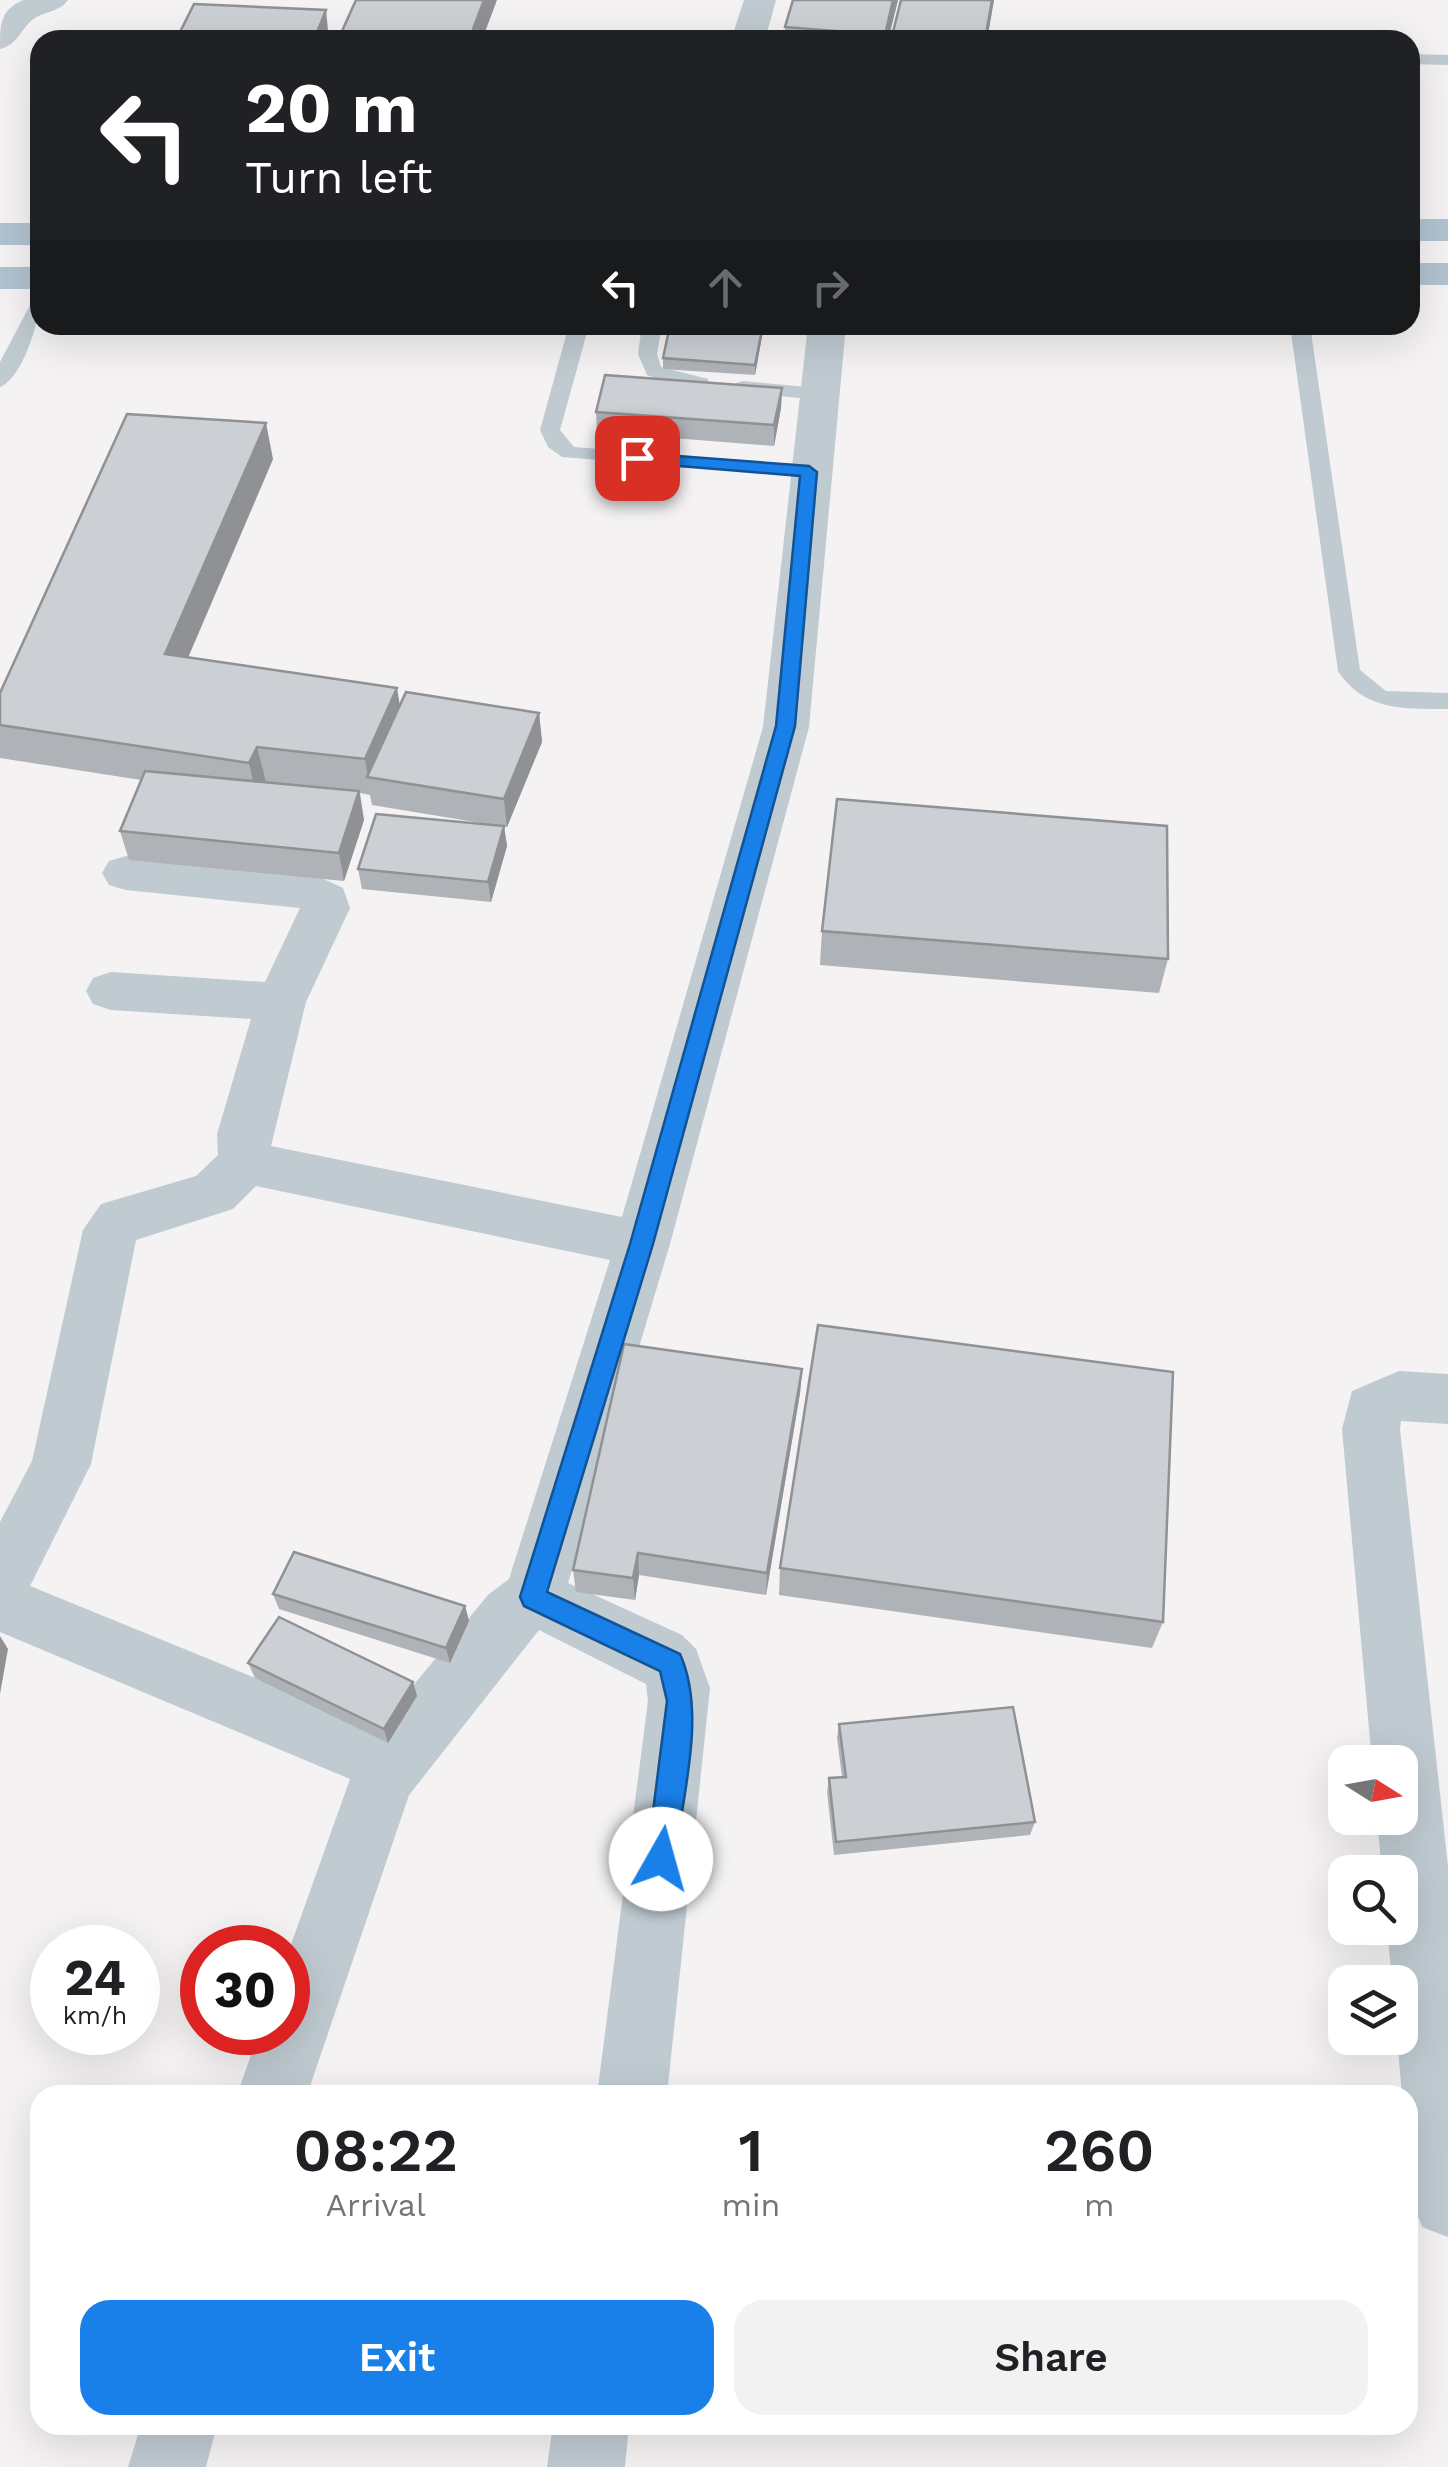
<!DOCTYPE html>
<style>
:root{--surface:#fff;--page:#f2f2f2;--text:#202124;--muted:#757577;--accent:#1880e8}
body{margin:0;font-family:"Work Sans",sans-serif;background:var(--page);color:var(--text);height:100vh;display:flex;flex-direction:column;font-size:38px;white-space:nowrap}
*{box-sizing:border-box;margin:0}
p{font-size:32px;color:var(--muted)}
.icon{flex:none;width:55px;height:55px;fill:none;stroke:currentColor;stroke-width:2;stroke-linecap:round;stroke-linejoin:round}
.map{position:relative;flex:1;overflow:hidden}
.panel{position:absolute;left:30px;top:2085px;width:1388px;height:350px;display:flex;flex-direction:column;background:var(--surface);border-radius:30px;box-shadow:0 10px 40px #0002}
.panel>*{flex:none}
.top-card{position:absolute;left:30px;top:30px;width:1390px;height:305px;border-radius:30px;box-shadow:0 10px 40px #0002;background:#202124;color:#fff;overflow:hidden}
.needle{width:65px;rotate:101deg}
.controls{position:absolute;left:1328px;top:1745px;display:grid;gap:20px}
.controls a{display:grid;place-items:center;width:90px;height:90px;border-radius:20px;background:var(--surface);box-shadow:0 10px 40px #0002;font-size:50px}
.speed{position:absolute;left:30px;top:1925px;display:flex;gap:20px;font-size:50px;font-weight:700;text-align:center}
.speed>*{display:grid;place-content:center;width:130px;height:130px;border-radius:50%;background:var(--surface);box-shadow:0 10px 40px #0002;line-height:1}
.speed small{font-size:25px;font-weight:400}
.speed .limit{border:15px solid #d22;background:#fff;color:#111}
.pin{position:absolute;display:grid;place-items:center;width:85px;height:85px;color:#fff;margin:-42px;border-radius:20px;box-shadow:0 5px 15px #0006}
.me{position:absolute;width:110px;margin:-55px;rotate:7deg;stroke-linejoin:round;filter:drop-shadow(0 0 8px #0008)}
.turn{display:flex;align-items:center;gap:35px;height:210px;padding:0 50px;font-size:45px}
.turn .icon{width:130px;height:130px;stroke-width:2.5}
.turn b{display:block;font-size:70px;line-height:85px}
.lanes{display:flex;align-items:center;height:95px;padding:0 50px;background:#0003;justify-content:center;gap:50px;direction:ltr}
.lanes .off{opacity:.35}
.eta{display:flex;justify-content:space-evenly;align-items:center;height:170px;text-align:center}
.eta b{font-size:60px;font-weight:600;line-height:70px}
.primary-button{display:flex;gap:20px;margin-top:auto;padding:20px 50px}
.primary-button a{flex:1;height:115px;border-radius:30px;background:var(--accent);color:#fff;font-size:40px;font-weight:600;line-height:115px;text-align:center}
.primary-button a+a{background:var(--page);color:var(--text)}
.map>svg:first-child{display:block}
</style>
<div class="map">
<svg width="1448" height="2467" viewBox="0 0 1448 2467">
<rect width="100%" height="100%" fill="#f4f2f2"/>
<g fill="none" stroke-linecap="round" stroke-linejoin="round">
<path fill="#bfcad1" fill-rule="evenodd" d="M1410 54 1448 55V65L1410 64Z
M40 299C40 321 22 379 0 387V362L30 305Z
M569 325H589L560 430 574 447 809 465 819 471 809 477 562 457 548 447 540 430Z
M642 325H662L657 354 661 367 708 379V387L672 385 647 375 638 354Z
M1290 325H1310L1360 670 1386 691 1448 693V709C1404 709 1364 711 1338 671Z
M743 381 817 388 827 394 817 400 736 391V383Z"/>
<path fill="#bfcad1" fill-rule="evenodd" d="M23 0H68C59 13 42 11 31 21 19 32 17 45 0 49 0 25 0 10 23 0Z
M744 0H776L765 40H731Z
M808 325H846L809 727 670 1244 568 1583 682 1635 696 1649 710 1688 667 2095H597L648 1701 646 1684 539 1630 409 1795 307 2095H237L259 2032H288V1953L350 1779 0 1632V1522L32 1461 83 1230 101 1204 196 1176 218 1155 217 1134 251 1019 111 1010 93 1004 86 991 93 978 111 972 265 982 300 908 126 890 109 885 102 873 109 861 126 856 313 874 343 888 350 908 306 1002 271 1146 622 1217 763 727ZM256 1186 610 1260 509 1579 488 1595 378 1728 30 1586 91 1464 136 1240 233 1209Z
M1399 1371 1448 1374V1424L1401 1421 1400 1429 1448 1867V2237L1422 2227 1412 2201 1408 2095H1402L1397 2038 1400 1982H1392L1387 1928H1400V1872H1382L1377 1818H1400V1762H1372L1342 1429 1352 1391Z
M141 2425H217L206 2467H128Z
M553 2425H629L625 2467H547Z"/>
<path fill="#b1c3d0" fill-rule="evenodd" d="M1410 219H1448V241H1410Z
M0 223H40V245H0Z
M1410 263H1448V285H1410Z
M0 267H40V289H0Z"/>
</g>
<path fill="#afb2b6" d="M793 0H898L888 40H785V27Z
M901 0H994L987 40H892Z
M764 325 755 375 663 369V358Z
M782 388 781 408 774 446 597 432 596 412Z
M273 459 188 658 400 706 539 713 542 742 507 827H504L507 846 491 902 362 889 358 869 499 826 372 805 370 795 360 793 364 820 344 881 129 860 120 831 141 780 0 758V693Z
M822 931 1168 959 1159 993 820 965Z
M802 1369 800 1393 766 1595 639 1575 635 1600 576 1592 573 1570Z
M780 1568 1163 1622 1152 1648 779 1595Z
M273 1594 465 1606 469 1621 450 1663 279 1609Z
M248 1663 417 1696 388 1743 255 1678Z
M839 1724 1035 1822 1030 1835 834 1855 827 1792 829 1778 842 1777 837 1738Z"/>
<path fill="#8f9194" d="M484 0H497L482 40H469Z
M893 0H898L888 40H884Z
M992 0H994L987 40H985Z
M326 10 329 40H314Z
M763 325H764L755 375V365Z
M782 388 781 408 774 446V425Z
M266 423 273 459 174 690 165 654Z
M397 688 403 724 368 777 365 759Z
M539 713 542 742 507 827 504 799Z
M257 747 266 782 257 798 249 763Z
M359 791 364 820 344 881 339 853Z
M504 826 507 846 491 902 488 882Z
M802 1369 800 1393 766 1595 767 1573Z
M638 1553 639 1575 635 1600 633 1578Z
M465 1606 469 1621 450 1663 446 1648Z
M0 1636 8 1649 0 1694Z
M413 1682 417 1696 388 1743 384 1729Z"/>
<path fill="#cccfd4" stroke="#8f9194" stroke-width="2.5" d="M356 0H484L469 40H338Z
M793 0H893L885 35 785 27Z
M901 0H992L985 40H943L892 36Z
M194 4 326 10 314 40H176Z
M670 325H763L755 365 663 358Z
M605 375 782 388 774 425 596 412Z
M127 414 266 423 165 654 397 688 365 759 257 747 249 763 0 725V693Z
M406 692 539 713 504 799 367 777Z
M145 771 359 791 339 853 120 831Z
M837 799 1167 826 1168 959 822 931Z
M376 814 504 826 488 882 358 869Z
M818 1325 1173 1372 1163 1622 780 1568Z
M624 1344 802 1369 767 1573 638 1553 633 1578 573 1570Z
M294 1552 465 1606 446 1648 273 1594Z
M279 1617 413 1682 384 1729 248 1663Z
M1013 1707 1035 1822 836 1842 829 1778 846 1777 839 1724Z"/>
<path fill="#1880e8" stroke="#105397" stroke-width="2.5" d="M637 453 809 466 817 472 795 726 653 1244 547 1592 680 1654C707 1714 682 1796 675 1859L671 1868 661 1872 651 1868 647 1859 667 1701 660 1671 524 1606 520 1597 630 1244 776 726 800 476 631 462 628 458Z"/>
</svg>
<div class="controls">
<a><svg class="needle" viewBox="-14 -14 28 28"><path d="M0-13l5 13h-10z" fill="#e53935"/><path d="M0 13l5-13h-10z" fill="#757577"/></svg></a>
<a><svg class="icon" aria-label="search" viewBox="0 0 24 24"><circle cx="10" cy="10" r="6"/><path d="M15 15l6 6"/></svg></a>
<a><svg class="icon" aria-label="layers" viewBox="0 0 24 24"><path d="M12 4l9 5-9 5-9-5zM3 14l9 5 9-5"/></svg></a>
</div>
<div class="speed"><div>24<small>km/h</small></div><div class="limit">30</div></div>
<div class="pin" style="left:637px;top:458px;background:#d93025"><svg class="icon" aria-label="arrive" viewBox="0 0 24 24"><path d="M6 21V4h12l-3 4 3 4H6"/></svg></div>
<svg class="me" style="left:661px;top:1859px" viewBox="-20 -20 40 40"><circle r="19" fill="#fff"/><path d="M0-13L10 11 0 6-10 11z" fill="#1880e8"/></svg>
<div class="top-card">
<div class="turn"><svg class="icon" aria-label="left" viewBox="0 0 24 24"><path d="M17 20v-9H6M10 6l-5 5 5 5"/></svg><div><b>20 m</b>Turn left</div></div>
<div class="lanes"><svg class="icon" aria-label="left" viewBox="0 0 24 24"><path d="M17 20v-9H6M10 6l-5 5 5 5"/></svg><svg class="icon off" aria-label="ahead" viewBox="0 0 24 24"><path d="M12 20V5M6 11l6-6 6 6"/></svg><svg class="icon off" aria-label="right" viewBox="0 0 24 24"><path d="M7 20v-9h11M14 6l5 5-5 5"/></svg></div>
</div>
<section class="panel">
<div class="eta">
<div><b>08:22</b><p>Arrival</p></div>
<div><b>1</b><p>min</p></div>
<div><b>260</b><p>m</p></div>
</div>
<div class="primary-button"><a>Exit</a><a>Share</a></div>
</section>
</div>
